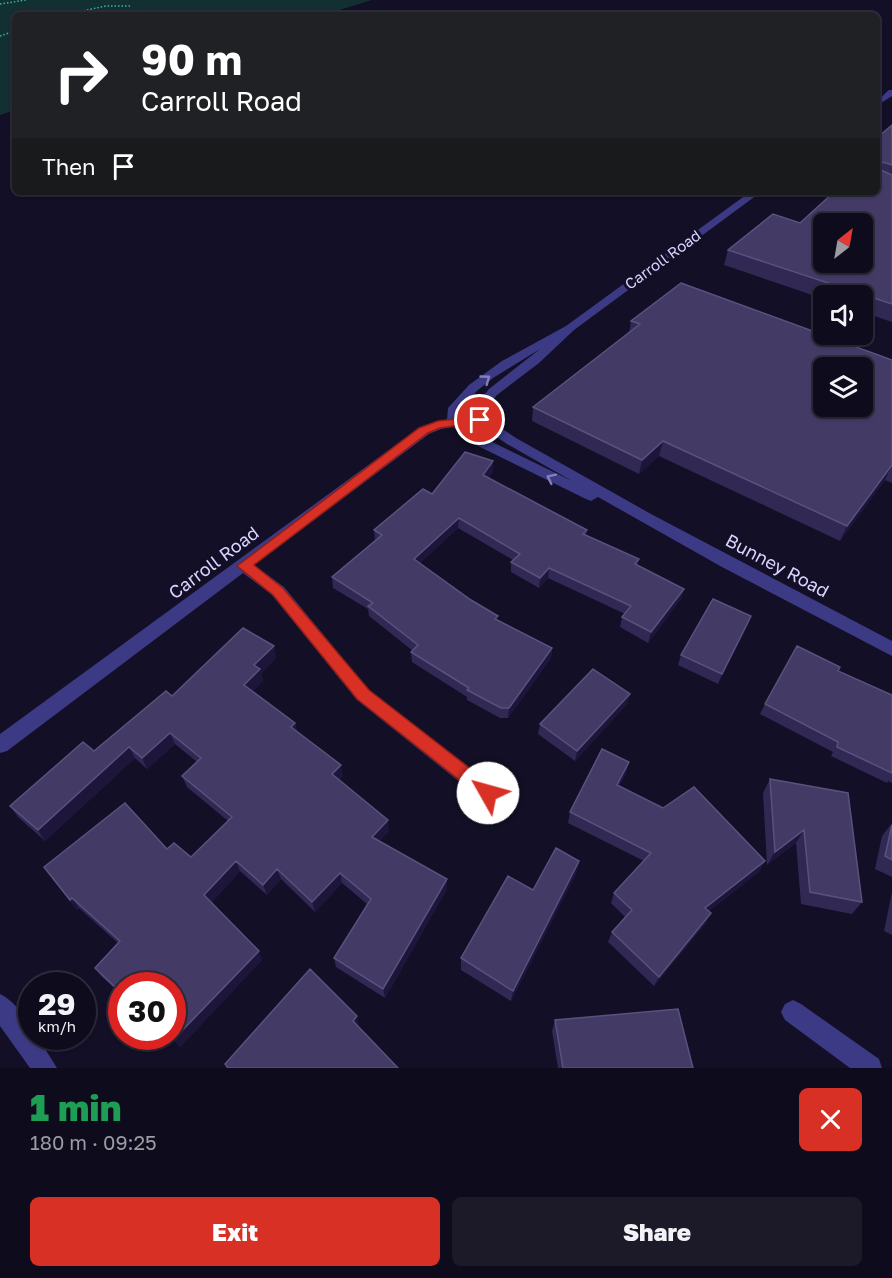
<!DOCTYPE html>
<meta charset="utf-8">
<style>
:root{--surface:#0e0b1c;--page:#1c1929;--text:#f1f3f6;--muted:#9b9ba3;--line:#2e2b3b;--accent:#d93025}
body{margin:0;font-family:"Golos Text",sans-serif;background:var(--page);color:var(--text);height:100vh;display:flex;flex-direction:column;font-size:22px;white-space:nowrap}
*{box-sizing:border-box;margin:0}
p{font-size:20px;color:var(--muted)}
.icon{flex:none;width:33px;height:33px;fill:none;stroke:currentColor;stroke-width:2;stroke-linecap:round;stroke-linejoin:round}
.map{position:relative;height:1068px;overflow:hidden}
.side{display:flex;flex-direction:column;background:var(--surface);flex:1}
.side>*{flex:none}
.top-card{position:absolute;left:12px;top:12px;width:868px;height:183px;border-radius:9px;box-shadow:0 2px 4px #0004,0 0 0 2px var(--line);background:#202124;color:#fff;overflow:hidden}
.needle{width:39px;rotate:31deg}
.tools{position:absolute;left:813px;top:213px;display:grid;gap:12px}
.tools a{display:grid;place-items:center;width:60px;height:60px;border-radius:9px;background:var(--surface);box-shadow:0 2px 4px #0004,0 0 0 2px var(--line);font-size:30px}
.speed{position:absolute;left:18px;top:972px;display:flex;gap:12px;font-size:30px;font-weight:700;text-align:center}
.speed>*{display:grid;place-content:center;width:78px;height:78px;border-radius:50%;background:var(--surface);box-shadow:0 2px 4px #0004,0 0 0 2px var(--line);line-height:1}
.speed small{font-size:15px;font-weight:400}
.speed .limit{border:9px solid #d22;background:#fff;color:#111}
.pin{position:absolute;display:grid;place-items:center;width:51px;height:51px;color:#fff;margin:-26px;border:3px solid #fff;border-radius:50%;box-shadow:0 2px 6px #0007}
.me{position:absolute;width:66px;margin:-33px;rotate:308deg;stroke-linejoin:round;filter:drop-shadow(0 0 4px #0008)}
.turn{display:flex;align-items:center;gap:21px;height:126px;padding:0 30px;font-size:27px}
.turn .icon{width:78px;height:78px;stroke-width:2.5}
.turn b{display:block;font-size:42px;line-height:51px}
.then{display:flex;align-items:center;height:57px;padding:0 30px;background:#0003;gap:12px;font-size:22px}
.round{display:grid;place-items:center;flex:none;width:63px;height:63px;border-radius:9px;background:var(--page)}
.overview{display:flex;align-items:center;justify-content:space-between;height:102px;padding:0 30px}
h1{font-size:36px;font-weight:800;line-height:45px;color:#1e9e55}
.action{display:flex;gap:12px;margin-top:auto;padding:12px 30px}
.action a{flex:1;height:69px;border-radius:9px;background:var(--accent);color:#fff;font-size:24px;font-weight:800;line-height:69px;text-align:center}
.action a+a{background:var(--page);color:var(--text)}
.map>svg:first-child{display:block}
</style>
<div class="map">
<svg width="892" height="1068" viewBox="0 0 892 1068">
<rect width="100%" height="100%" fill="#130f26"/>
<path fill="#12302f" d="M0 0H372L323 15H15V110L0 115Z"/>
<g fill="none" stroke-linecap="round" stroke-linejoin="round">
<path stroke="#2fb8b0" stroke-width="1.5" stroke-dasharray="1.5 2" stroke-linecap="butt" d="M0 4 26 0
M63 15 106 6H130
M0 36 15 31"/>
<path fill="#3d3a85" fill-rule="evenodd" d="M889 90H892V96L878 105V100Z
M750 192H761L574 330 539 363 497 395 485 409 486 418 516 438 651 514 892 641V656L722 567 598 497 591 501 586 499 476 445 453 427 441 429 429 434 254 565 284 587 369 690 495 787 498 793 495 799 488 802 481 799 357 700 272 595 243 573 7 751 0 753V734L419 428 447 420 448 408 469 385 502 361 566 326ZM540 349 489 389 473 408V417L460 418V408L478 390 493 378ZM477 424 507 444 572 481 486 439 467 426Z
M0 994C13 1000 32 1022 32 1036H37L57 1068H30L0 1026Z
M793 1000 801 1004 879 1059 882 1068H850L785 1020 781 1012 785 1004Z"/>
</g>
<path fill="#312854" d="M892 125V322L862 312V296H824V299L724 265 728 250 878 192V137Z
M631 321 892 360V483L885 480 840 541 659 456 639 474 532 421 533 407 629 333Z
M493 472 488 478 587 530 586 535 639 559 637 565 684 589 681 599 648 643 620 627 622 617 625 614 548 578 539 588 511 572V562L513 560 458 528 420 563 498 620 552 648 551 658 508 718H500L467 700V697L412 662 411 652 413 651 369 616 368 609 333 588 332 577 375 540 374 530 432 494Z
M751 616 747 626 718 684 678 665 681 655Z
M276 658 261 674 263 681 252 691 295 723 297 732 343 776 339 780 389 831 379 841 447 879V889L385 998 336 967 334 958 367 904 342 883 315 912 281 879 267 895 240 871 212 902 262 960 180 1047 171 1036H172V986H122V995L102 977 95 968 118 943 79 908 77 910 44 867 167 849 191 857 228 821 187 787 182 776 197 762 175 744 147 769 135 758 45 841 18 817 10 806 94 751 172 696Z
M838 671 892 695V783L888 781 887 783 831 756 833 752 760 714 765 704Z
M630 694 627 704 575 761 538 734 540 724Z
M626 774 619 786 765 861 759 872 709 911 706 923 654 986 608 942 612 932 625 917 611 903 614 893 644 861 568 823 570 812Z
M770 779 862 902 852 914 801 904 796 843 767 865 763 793Z
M892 823V877L875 869 882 836Z
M579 861 576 874 511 1001 461 970V958L533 890Z
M892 892V935L884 931Z
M555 1020 693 1068H558L552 1031Z"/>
<path fill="#1d163a" d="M663 441 659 456 639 474 642 460Z
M493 461V472L483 486V475Z
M892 465 885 480 840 541 847 526Z
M459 518 458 528 414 569V559Z
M549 568 548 578 539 588 540 578Z
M684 589 681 599 648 643 651 632Z
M751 616 747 626 718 684 722 674Z
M274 646 276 658 261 674 263 681 247 697 244 685 254 665Z
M552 648 551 658 508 718 509 708Z
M630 694 627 704 575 761 577 751Z
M295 723 297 735 291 727Z
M170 733 175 744 147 769 142 758Z
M129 747 135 758 45 841 38 830Z
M629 762 626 774 614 797 617 785Z
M341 765 343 776 334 785 332 774Z
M388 820 389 831 373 847 372 837Z
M804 830 796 843 767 865 775 852Z
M236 861 240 871 209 905 204 895Z
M579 861 576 874 511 1001 513 991Z
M765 861 759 872 700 918 705 908Z
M277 869 281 879 267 895 263 885Z
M340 873 342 883 315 912 312 902Z
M447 879V889L385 998 383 989Z
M72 898 79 908 77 910 70 900Z
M711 913 706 923 654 986 659 977Z
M259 951 262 960 180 1047 174 1039Z
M124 981 127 986H122V994L117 989Z
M357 1016 359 1025 355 1030 353 1021Z"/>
<path fill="#433a66" stroke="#5a527e" stroke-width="1.5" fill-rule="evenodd" d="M892 125V165L883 162 881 164V170L892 175V304L728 250 773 214 800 223 834 192H878V137ZM824 224H862V262H824Z
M681 283 892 360V465L847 526 663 441 642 460 533 407 640 324 631 321ZM824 368H862V406H824Z
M465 452 493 461 483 475 587 530 583 534 639 559 635 564 684 589 651 632 622 617 631 606 549 568 540 578 511 562 520 554 459 518 414 559 471 600 498 616 495 619 552 648 509 708H501L467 690 469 688 411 652 418 645 368 606 373 603 332 577 382 535 374 530 423 489 432 494Z
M713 599 751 616 722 674 681 655Z
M243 628 274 646 254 665 260 669 244 685 295 723 291 727 341 765 332 774 388 820 372 837 447 879 383 989 334 958 371 899 340 873 312 902 277 869 263 885 236 861 204 895 259 951 174 1039 172 1036V986H128L124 981 117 989 95 968 120 941 72 898 70 900 44 867 125 803 167 849 174 843 191 857 232 817 182 776 201 758 170 733 142 758 129 747 38 830 10 806 83 742 94 751 166 691 172 696Z
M797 646 840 667 838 671 892 695V773L837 747 838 742 765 704Z
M593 669 630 694 577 751 540 724Z
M602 749 629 762 617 785 663 808 694 787 765 861 705 908 711 913 659 977 612 932 632 910 614 893 651 853 570 812Z
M770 779 848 793 862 902 810 892 804 830 775 852Z
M892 825V860L885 856Z
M556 848 579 861 513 991 461 958 508 876 533 890Z
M310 969 357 1016 353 1021 398 1068H228L225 1064Z
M678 1009 693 1068H563L555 1020Z"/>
<defs><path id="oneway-chevron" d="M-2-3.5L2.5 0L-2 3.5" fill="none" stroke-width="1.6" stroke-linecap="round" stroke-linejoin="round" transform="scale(1.5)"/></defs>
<g stroke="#837fbc">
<use href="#oneway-chevron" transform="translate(486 379) rotate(-36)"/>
<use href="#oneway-chevron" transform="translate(551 478) rotate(-154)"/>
</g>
<path fill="#d93025" stroke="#8d1f18" stroke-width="1.5" d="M480 416 484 417V422L440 428 428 433 254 565 283 588 369 690 494 787 497 793 494 798 488 801 482 798 357 699 273 595 237 566 419 428 438 421Z"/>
<g text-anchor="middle" stroke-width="6" stroke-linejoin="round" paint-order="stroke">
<g font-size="15" fill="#d9d4ff" stroke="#130f26">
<text transform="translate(663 260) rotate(-36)" y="5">Carroll Road</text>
</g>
<g font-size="18" fill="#d9d4ff" stroke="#130f26">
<text transform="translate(214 563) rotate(-37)" y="6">Carroll Road</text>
<text transform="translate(777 566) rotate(28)" y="6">Bunney Road</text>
</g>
</g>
</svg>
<div class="tools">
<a><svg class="needle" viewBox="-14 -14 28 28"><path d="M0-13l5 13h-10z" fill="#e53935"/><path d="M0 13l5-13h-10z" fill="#9b9ba3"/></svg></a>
<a><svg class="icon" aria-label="sound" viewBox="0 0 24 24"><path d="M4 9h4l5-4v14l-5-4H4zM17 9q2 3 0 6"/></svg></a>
<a><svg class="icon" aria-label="layers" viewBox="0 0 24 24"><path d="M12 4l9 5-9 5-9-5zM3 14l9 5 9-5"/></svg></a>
</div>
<div class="speed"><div>29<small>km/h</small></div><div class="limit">30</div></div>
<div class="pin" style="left:480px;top:420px;background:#d93025"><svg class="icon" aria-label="arrive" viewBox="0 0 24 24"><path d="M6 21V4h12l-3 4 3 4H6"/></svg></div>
<svg class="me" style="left:488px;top:793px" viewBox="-20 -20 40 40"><circle r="19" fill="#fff"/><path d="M0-13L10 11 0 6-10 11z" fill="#d93025"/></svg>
<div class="top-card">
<div class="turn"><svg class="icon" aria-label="right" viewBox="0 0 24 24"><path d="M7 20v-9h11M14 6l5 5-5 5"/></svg><div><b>90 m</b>Carroll Road</div></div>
<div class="then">Then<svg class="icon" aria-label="arrive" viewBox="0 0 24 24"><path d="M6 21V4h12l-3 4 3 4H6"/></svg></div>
</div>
</div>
<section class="side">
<div class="overview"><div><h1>1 min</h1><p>180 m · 09:25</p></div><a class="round" style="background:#d93025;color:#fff"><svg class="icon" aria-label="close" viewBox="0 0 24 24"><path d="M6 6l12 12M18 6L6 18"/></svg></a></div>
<div class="action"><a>Exit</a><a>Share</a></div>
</section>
